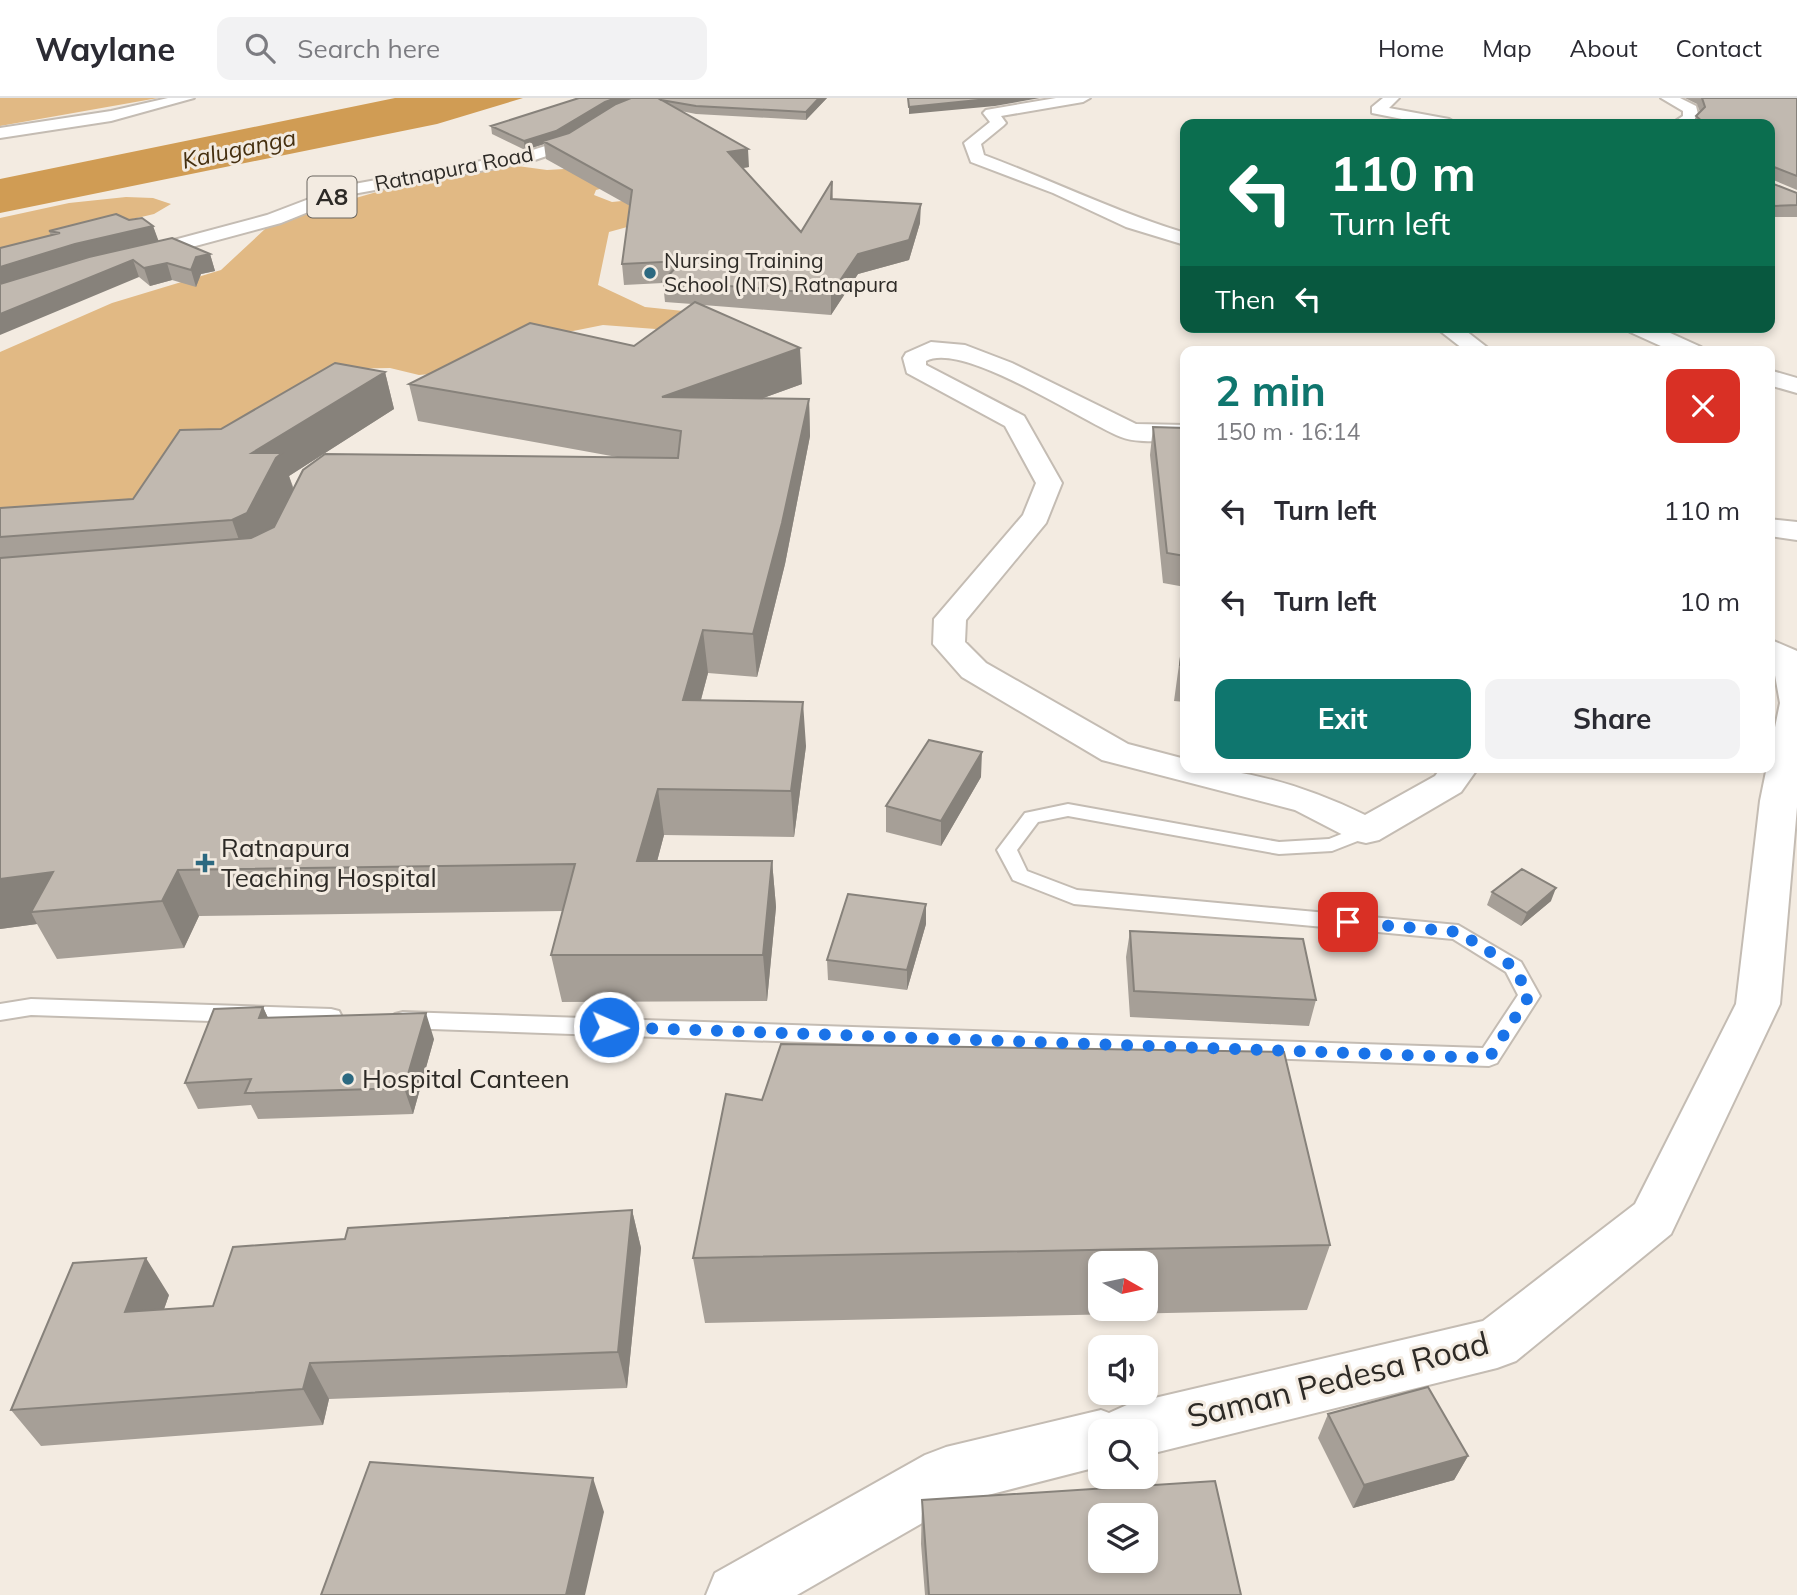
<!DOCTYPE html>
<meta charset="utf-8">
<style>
:root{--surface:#fff;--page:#f2f2f3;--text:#2b2b33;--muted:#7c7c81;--line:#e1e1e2;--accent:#0f766e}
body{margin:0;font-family:Mulish,sans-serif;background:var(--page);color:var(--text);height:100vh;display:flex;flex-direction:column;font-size:26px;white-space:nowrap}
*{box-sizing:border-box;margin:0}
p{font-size:23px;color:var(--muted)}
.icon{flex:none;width:38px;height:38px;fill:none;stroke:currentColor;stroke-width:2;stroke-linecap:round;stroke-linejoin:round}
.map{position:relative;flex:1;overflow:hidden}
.details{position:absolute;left:1180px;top:248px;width:595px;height:427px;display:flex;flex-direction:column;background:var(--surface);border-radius:14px;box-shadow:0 4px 10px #0003}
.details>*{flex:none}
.top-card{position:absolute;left:1180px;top:21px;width:595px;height:214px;border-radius:14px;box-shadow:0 4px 10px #0003;background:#0b6e4f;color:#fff;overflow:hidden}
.needle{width:46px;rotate:99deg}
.fabs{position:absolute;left:1088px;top:1153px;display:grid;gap:14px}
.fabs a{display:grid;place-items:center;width:70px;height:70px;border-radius:14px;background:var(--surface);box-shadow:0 4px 10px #0003;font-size:35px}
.pin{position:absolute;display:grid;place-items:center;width:60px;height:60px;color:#fff;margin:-30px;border-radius:14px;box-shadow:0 4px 10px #0006}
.me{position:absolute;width:77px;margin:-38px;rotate:92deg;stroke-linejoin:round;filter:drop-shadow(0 0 5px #0008)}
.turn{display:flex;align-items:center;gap:24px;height:147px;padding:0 35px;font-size:32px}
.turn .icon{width:91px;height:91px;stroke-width:2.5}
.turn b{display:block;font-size:49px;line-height:60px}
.then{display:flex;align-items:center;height:66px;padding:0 35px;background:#0003;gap:14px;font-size:26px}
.round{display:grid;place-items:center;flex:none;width:74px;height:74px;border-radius:14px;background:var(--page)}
.summary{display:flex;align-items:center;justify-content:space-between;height:119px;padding:0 35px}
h1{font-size:42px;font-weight:700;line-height:52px;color:var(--accent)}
.button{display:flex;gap:14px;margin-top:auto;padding:14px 35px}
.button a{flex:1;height:80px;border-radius:14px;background:var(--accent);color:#fff;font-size:28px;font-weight:700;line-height:80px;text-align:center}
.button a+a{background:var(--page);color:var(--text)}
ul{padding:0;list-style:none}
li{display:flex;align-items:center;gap:21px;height:91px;padding:0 35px}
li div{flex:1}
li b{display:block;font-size:26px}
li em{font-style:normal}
header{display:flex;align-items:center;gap:42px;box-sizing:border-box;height:98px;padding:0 35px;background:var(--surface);border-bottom:2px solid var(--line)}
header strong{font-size:33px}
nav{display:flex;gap:38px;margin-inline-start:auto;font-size:24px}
.search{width:490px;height:63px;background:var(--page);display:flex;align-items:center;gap:18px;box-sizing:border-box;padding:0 24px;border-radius:14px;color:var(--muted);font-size:26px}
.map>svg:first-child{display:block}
</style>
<header>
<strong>Waylane</strong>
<div class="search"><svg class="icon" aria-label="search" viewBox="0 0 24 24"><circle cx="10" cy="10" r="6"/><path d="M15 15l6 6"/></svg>Search here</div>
<nav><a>Home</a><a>Map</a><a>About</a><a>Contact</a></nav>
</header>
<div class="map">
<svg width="1797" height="1497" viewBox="0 0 1797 1497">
<rect width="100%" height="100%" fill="#f3ebe1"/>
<path fill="#e1b984" d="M0 0H158L0 28Z
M510 67 547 72 581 70 626 84 596 92 594 97 612 104 653 100 638 126 609 134 598 187 645 209 721 217 708 235 603 227 558 236 453 274 419 277 390 270 335 271 134 402 0 426V254L112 205 221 172 265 131 321 110 394 89Z
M126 99 153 100 171 106 154 116 78 134 0 160V120L69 105Z"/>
<path fill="#d09c54" d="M395 0H523L437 26 0 115V81Z"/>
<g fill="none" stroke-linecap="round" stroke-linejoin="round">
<defs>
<path id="service" d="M1068 706 1279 744 1329 741 1359 729H1373L1376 733 1373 737 1332 753 1279 756 1068 718 1038 724 1017 752 1027 773 1077 792 1458 827 1521 864 1540 898 1497 965 1489 968 403 930 395 928 392 922 395 916 403 914 1483 950 1518 897 1506 874 1453 841 1074 806 1013 782 997 752 1000 748 1025 715Z
M31 901 331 911 339 913 342 919 339 925 331 927 31 917 0 922V906Z"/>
<path id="minor" d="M1056 0H1090L1083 4 1001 18 1006 25 1003 28 981 46 984 57C1051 82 1116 114 1185 135V147L1126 129 1053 95 971 64 964 45 990 24 983 15 986 12Z
M1383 0H1399L1389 10 1449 21 1457 26H1427L1372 15V9Z
M1661 0H1680L1696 8 1699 20 1691 26H1671L1683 18V13Z
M1435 229H1461L1493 254H1467Z
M1627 229H1657L1701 249 1704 254H1674L1630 234Z
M931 244 965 247 1012 265 1136 326 1185 327V343C1165 342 1139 346 1121 339 1080 322 963 243 926 263V267L1024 318 1062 385 1046 425 966 522 965 544 986 565 1128 646 1185 661V670C1248 670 1309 690 1365 717L1435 678 1441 670H1478L1461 694 1379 742 1366 745 1353 742 1295 712 1102 662 962 579 933 546 934 521 1023 417 1036 385 1005 328 907 275 903 260 906 255Z
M1769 272 1797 280V295L1769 287Z
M1769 421 1797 424V442L1769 438Z
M1769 541 1797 553V709L1780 906 1671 1136 1516 1263 1497 1270 1146 1357V1334H1101V1368L957 1405 797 1497H706L715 1475 925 1357 946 1349 1101 1312 1109 1315 1129 1306 1483 1223 1635 1106 1736 906 1760 703 1780 605 1773 566 1769 564Z"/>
<path id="tertiary" d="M168 0H194L111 23 0 40V30L111 13Z"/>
<path id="trunk" d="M646 0H667L617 20 570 50 529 64 353 96 281 125 136 164 126 158 129 154 267 117 343 88 520 56 558 44 607 14Z"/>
</defs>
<use href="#service" stroke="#c4bcb3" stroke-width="4"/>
<use href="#minor" stroke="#c4bcb3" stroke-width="4"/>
<use href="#tertiary" stroke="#c4bcb3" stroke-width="4"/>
<use href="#trunk" stroke="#c4bcb3" stroke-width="4"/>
<use href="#service" fill="#fff" fill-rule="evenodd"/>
<use href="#minor" fill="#fff" fill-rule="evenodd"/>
<use href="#tertiary" fill="#fff" fill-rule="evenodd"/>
<use href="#trunk" fill="#fff" fill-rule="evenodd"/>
</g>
<path fill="#a69f97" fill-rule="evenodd" d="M579 0H827L806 22 696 16 681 13 749 69 743 70 801 134 832 83 833 101 920 125 909 162 858 176 831 217 703 207 802 286 763 300 809 301 810 338 785 466 757 579 708 575 701 602 806 648 794 739 664 737 657 763H772L776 809 767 903 562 904 551 857 563 813 199 818 184 850 57 861 37 826 0 831V410L133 401 221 331 385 274 394 311 289 378 294 391 617 359 418 323 409 286 634 248 692 206 665 204 663 185 624 187 622 166 630 108 546 61 544 46 525 52 492 36 491 28Z
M1685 0H1797V92L1771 81V85L1797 95V119H1771L1769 118V26H1693L1696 18 1700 14 1697 6Z
M129 122 153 128 158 143 210 156 215 173 201 176 196 189 172 182 150 188 139 179 51 138 49 133Z
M1153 329 1185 330V489L1163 485 1150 357Z
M1185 523V604L1174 603Z
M981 679 941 748 886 734V708Z
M1492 794 1551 803 1521 828 1487 807Z
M926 826 907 892 828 882 827 862Z
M1130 833 1316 902 1309 928 1130 919 1126 859Z
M263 909 268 920 434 941 413 1016 258 1021 251 1007 198 1011 185 985Z
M632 1112 641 1150 627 1290 329 1301 323 1327 41 1348 11 1312 169 1197 164 1211 213 1208 345 1141Z
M1330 1147 1307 1212 705 1225 693 1160ZM1101 1166H1146V1211H1101Z
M1328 1316 1468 1358 1454 1382 1353 1410 1318 1340Z
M922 1402 1241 1497H925L921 1446Z"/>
<path fill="#87827b" d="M616 0H639L557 42 543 43 544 46 525 52 524 43 605 4Z
M819 0H827L806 22V14Z
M998 0H1040L995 8 909 16V9Z
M748 51 749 69 729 72 728 54Z
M921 106 920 125 909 162 858 176 831 217V196L858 156Z
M153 128 159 144 0 188V169L75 146Z
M210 156 215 173 201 176 196 189 191 172 196 159Z
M133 162 139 179 0 237V216Z
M167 165 172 182 150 188 144 170Z
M800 250 802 286 676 332 662 299Z
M385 274 394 311 289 378 294 394 289 399 261 456 246 462 232 422 252 355Z
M809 301 810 338 785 466 757 579 753 536Z
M703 532 708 575 689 646 683 602Z
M803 604 806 648 794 739 791 693Z
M982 654 981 679 941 748V723Z
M658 691 664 737 645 809 637 763Z
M772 763 776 809 767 903 763 857Z
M178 772 199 818 184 850 162 803Z
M53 774 31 814 37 826 0 831V781Z
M1556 790 1551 803 1521 828 1527 815Z
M926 806V826L907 892V872Z
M263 909 275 935 259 920Z
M426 915 434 941 413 1016 404 990Z
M632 1112 641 1150 627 1290 618 1254Z
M146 1160 169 1197 150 1251 125 1214Z
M310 1265 329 1301 323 1327 303 1291Z
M1468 1358 1454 1382 1353 1410 1364 1387Z
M593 1380 604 1414 585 1497H566Z"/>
<path fill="#c1b9b0" stroke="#87827b" stroke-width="2" fill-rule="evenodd" d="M579 0H616L605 4 556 33 524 43 491 28Z
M631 0H658L748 51 728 54 801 134 832 83 831 101 921 106 909 142 858 156 831 196 663 183 682 163 622 166 632 92 543 43 569 35 616 6Z
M658 0H819L806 14 696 8 661 2Z
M908 0H998L909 9Z
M1702 0H1797V78L1774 69 1771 72V85L1797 95V107L1775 108 1769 102V26H1700L1704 25 1696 18 1705 9Z
M116 116 129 122 142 120 153 128 75 146 0 169V150L60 135 49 133Z
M172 140 210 156 196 159 191 172 167 165 144 170 133 162 0 216V186L89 159Z
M695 204 800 250 662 299 809 301 782 425 753 536 703 532 683 602 803 604 791 693 658 691 637 763H772L763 857H551L575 766 178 772 162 803 31 814 53 774 0 781V460L251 440 274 429 303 372 325 356 678 360 681 333 409 286 530 225 634 248Z
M335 265 385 274 252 355H282L276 360 247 415 232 422 0 439V410L133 401 180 332 221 331Z
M1153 329 1185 330V458L1167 455Z
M1185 523V568L1180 567Z
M929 642 982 654 941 723 886 708Z
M1522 771 1556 790 1527 815 1492 794Z
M848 796 926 806 907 872 827 862Z
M1130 833 1303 841 1316 902 1134 893Z
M263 909 259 920 426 915 404 990 245 995 251 981 185 985 214 911Z
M781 946 1284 954 1330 1147 693 1160 726 996 762 1002Z
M632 1112 618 1254 310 1265 303 1291 11 1312 73 1165 146 1160 125 1214 213 1208 233 1149 345 1141 348 1130Z
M1428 1289 1468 1358 1364 1387 1328 1316Z
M370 1364 593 1380 566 1497H321Z
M1215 1383 1241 1497H929L922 1402ZM1101 1418H1146V1463H1101Z"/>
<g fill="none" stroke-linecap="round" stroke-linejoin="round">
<path stroke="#1a73e8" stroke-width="12" stroke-dasharray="0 21.6" d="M609 929 1489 960 1529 898 1514 869 1458 834 1348 824"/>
</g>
<g fill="#2c6980" stroke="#f3ebe1" stroke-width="2.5">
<circle cx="650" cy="175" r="7"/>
<path d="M201.5 754.5h7v7h7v7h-7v7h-7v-7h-7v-7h7z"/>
<circle cx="348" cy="981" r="7"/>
</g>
<g text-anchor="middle" stroke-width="6" stroke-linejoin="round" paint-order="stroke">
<g font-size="21" fill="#2d2a26" stroke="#f3ebe1">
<text transform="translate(454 71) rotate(-11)" y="7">Ratnapura Road</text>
</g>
<g font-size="21" fill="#2d2a26" stroke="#f3ebe1" text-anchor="start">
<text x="664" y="170">Nursing Training<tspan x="664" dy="24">School (NTS) Ratnapura</tspan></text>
</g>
<g font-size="23" font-style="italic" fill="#452f0f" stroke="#f3ebe1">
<text transform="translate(239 51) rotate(-12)" y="8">Kaluganga</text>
</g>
<rect fill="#f3ebe1" stroke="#68645e" stroke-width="2" x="307.5" y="78.5" width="49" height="41" rx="5"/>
<g font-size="24" font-weight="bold" fill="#2d2a26">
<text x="332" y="107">A8</text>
</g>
<g font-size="26" fill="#2d2a26" stroke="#f3ebe1" text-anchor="start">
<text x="221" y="759">Ratnapura<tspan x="221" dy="30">Teaching Hospital</tspan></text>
<text x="362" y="990">Hospital Canteen</text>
</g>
<g font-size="32" fill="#2d2a26" stroke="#f3ebe1">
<text transform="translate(1338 1282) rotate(-14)" y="11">Saman Pedesa Road</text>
</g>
</g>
</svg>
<div class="fabs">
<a><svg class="needle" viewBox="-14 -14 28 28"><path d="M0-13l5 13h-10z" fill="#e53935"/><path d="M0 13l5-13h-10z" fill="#7c7c81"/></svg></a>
<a><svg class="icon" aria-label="sound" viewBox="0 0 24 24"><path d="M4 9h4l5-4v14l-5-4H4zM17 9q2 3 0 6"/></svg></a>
<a><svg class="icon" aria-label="search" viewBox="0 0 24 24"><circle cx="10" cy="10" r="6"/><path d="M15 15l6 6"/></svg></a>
<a><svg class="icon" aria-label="layers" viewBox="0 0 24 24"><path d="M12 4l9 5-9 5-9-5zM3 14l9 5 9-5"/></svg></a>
</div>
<div class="pin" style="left:1348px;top:824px;background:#d93025"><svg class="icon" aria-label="arrive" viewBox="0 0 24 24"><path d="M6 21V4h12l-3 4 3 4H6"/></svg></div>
<svg class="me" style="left:609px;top:929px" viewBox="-20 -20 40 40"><circle r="17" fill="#1a73e8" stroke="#fff" stroke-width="3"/><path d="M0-11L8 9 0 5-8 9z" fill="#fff"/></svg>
<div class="top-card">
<div class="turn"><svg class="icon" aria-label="left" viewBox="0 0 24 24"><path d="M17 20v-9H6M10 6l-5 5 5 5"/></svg><div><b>110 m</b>Turn left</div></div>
<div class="then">Then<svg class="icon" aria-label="left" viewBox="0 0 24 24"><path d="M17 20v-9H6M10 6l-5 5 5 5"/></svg></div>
</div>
<section class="details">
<div class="summary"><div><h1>2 min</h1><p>150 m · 16:14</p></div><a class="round" style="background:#d93025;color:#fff"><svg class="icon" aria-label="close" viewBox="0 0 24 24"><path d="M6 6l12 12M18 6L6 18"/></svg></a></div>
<ul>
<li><svg class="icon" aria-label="left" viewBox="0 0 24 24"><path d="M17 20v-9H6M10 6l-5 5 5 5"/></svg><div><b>Turn left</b></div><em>110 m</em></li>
<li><svg class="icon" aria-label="left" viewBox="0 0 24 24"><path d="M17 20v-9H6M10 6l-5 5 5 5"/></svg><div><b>Turn left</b></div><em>10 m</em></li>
</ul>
<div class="button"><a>Exit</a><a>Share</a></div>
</section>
</div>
